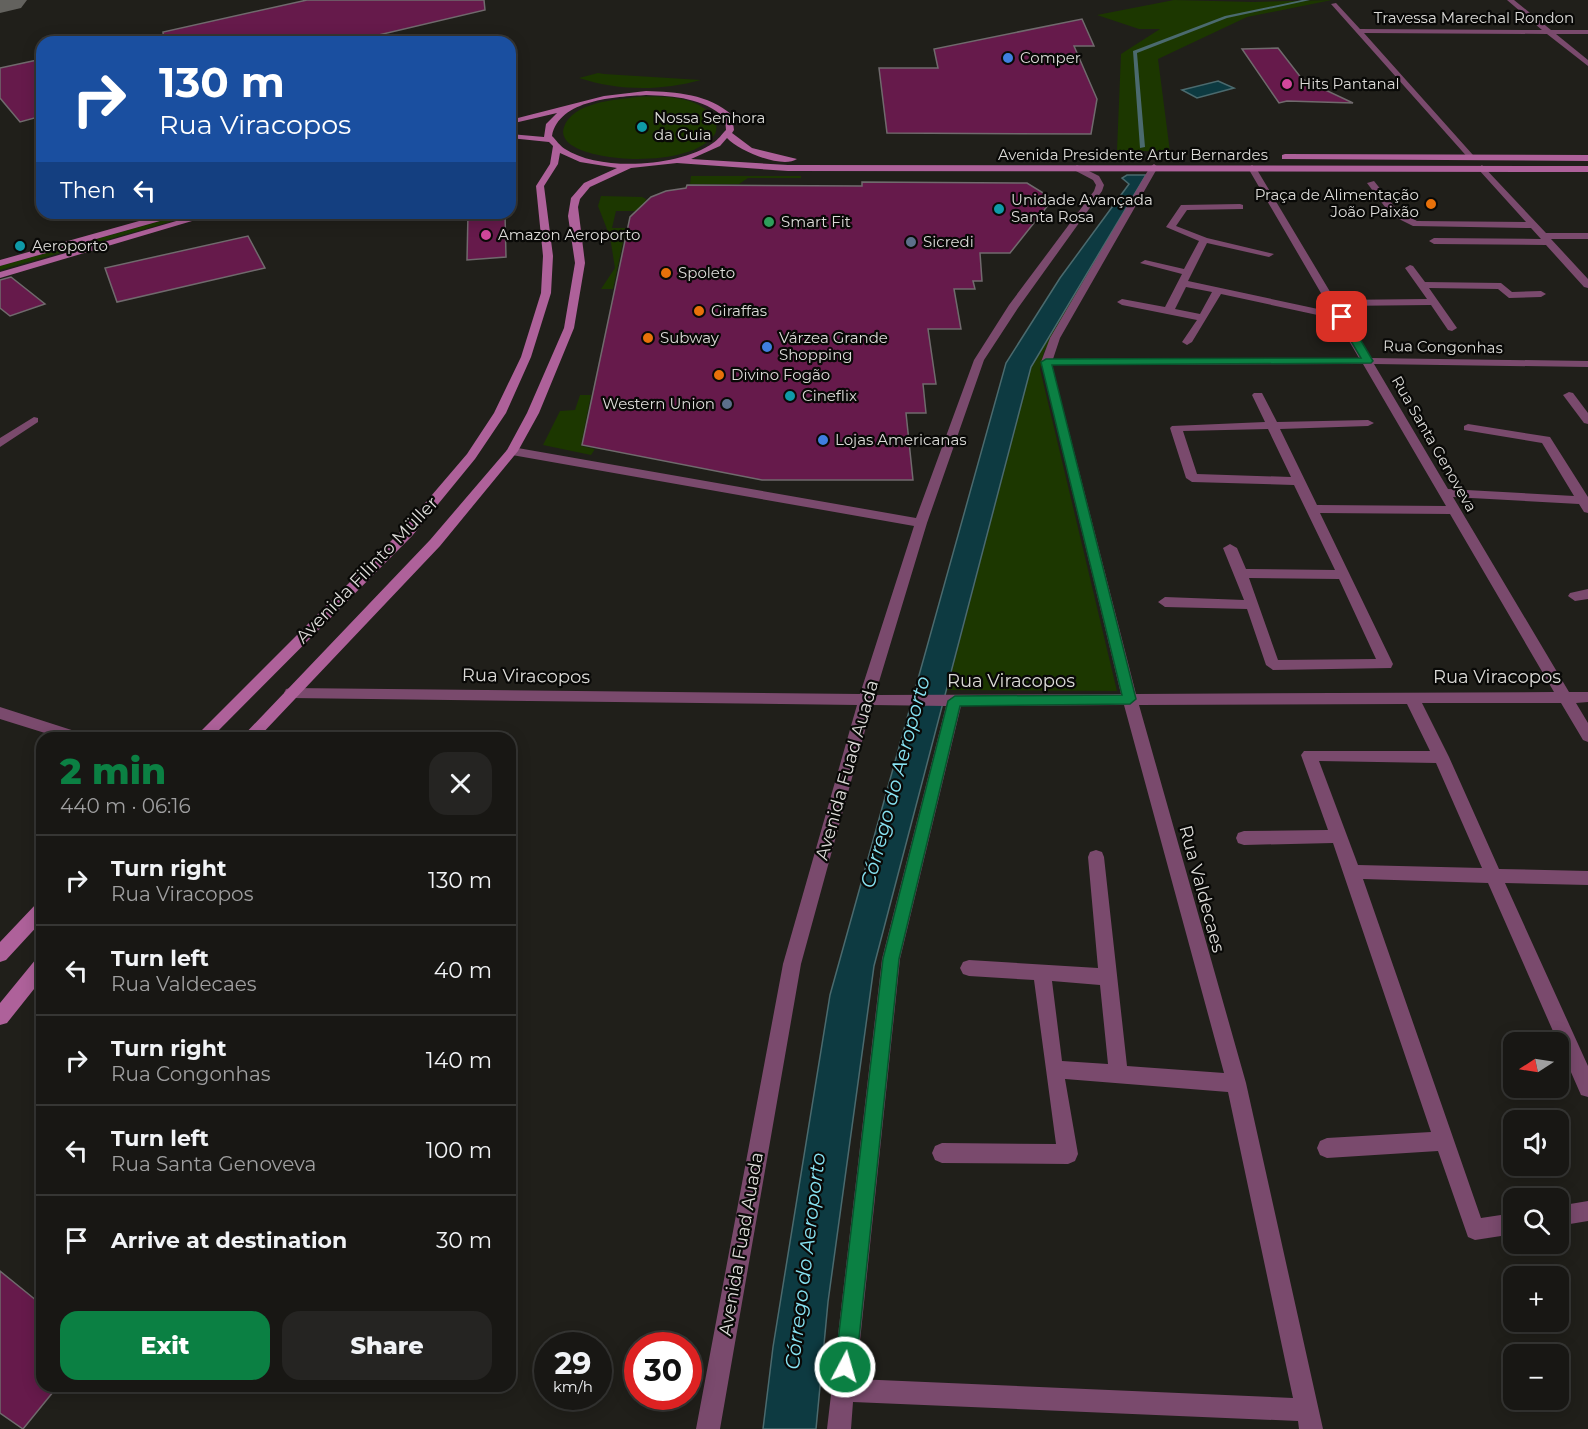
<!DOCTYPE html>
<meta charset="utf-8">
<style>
:root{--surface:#181714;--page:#252422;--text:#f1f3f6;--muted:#9f9fa0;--line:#363634;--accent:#0b8043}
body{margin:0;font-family:Montserrat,sans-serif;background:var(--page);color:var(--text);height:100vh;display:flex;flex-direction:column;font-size:22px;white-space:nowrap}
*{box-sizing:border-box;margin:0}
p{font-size:20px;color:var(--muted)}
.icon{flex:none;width:33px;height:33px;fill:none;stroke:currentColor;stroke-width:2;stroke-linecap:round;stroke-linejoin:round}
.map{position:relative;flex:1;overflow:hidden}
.details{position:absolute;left:36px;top:732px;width:480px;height:660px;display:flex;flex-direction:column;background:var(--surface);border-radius:18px;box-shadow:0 3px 15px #0003,0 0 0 2px var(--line)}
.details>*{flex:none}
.hud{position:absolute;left:36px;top:36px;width:480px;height:183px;border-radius:18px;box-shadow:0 3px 15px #0003,0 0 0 2px var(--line);background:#1a4fa0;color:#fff;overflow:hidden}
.needle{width:39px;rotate:258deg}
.fabs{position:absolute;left:1503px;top:1032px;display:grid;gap:12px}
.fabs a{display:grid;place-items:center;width:66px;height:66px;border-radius:12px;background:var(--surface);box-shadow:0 3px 15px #0003,0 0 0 2px var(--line);font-size:30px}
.speed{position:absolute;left:534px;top:1332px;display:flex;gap:12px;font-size:30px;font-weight:700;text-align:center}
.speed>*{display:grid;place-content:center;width:78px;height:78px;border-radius:50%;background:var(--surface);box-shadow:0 3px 15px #0003,0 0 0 2px var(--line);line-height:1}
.speed small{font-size:15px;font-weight:400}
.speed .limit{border:9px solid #d22;background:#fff;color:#111}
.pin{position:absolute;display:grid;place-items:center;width:51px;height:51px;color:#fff;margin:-26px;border-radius:12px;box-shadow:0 3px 9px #0006}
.me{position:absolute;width:66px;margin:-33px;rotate:6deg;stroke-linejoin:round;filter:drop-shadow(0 0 4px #0008)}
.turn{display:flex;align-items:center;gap:21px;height:126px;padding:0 24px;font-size:27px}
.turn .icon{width:78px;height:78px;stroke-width:2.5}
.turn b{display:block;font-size:42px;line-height:51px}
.then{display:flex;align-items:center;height:57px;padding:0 24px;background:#0003;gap:12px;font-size:22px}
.round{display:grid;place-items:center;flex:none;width:63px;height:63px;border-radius:18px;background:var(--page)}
.overview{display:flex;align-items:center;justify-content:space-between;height:102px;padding:0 24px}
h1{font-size:36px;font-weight:800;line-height:45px;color:var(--accent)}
.primary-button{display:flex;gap:12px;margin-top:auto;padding:12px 24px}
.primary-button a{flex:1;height:69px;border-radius:18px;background:var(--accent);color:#fff;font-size:24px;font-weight:800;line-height:69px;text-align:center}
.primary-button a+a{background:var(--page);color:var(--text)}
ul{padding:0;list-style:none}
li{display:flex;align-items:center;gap:18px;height:90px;padding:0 24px;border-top:2px solid var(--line)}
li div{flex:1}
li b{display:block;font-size:22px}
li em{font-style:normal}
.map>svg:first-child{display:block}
</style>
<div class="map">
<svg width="1588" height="1429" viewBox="0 0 1588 1429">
<rect width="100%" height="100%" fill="#201f1a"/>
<path fill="#1c3700" d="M1174 0 1253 2 1332 0 1247 17 1158 59 1170 152 1117 150 1121 54 1160 29H1139L1097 15Z
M598 73 604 74 701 80C661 91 619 91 579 78Z
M637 97C660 96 703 95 715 121 717 125 717 130 715 134 694 166 602 164 573 146 566 142 561 135 564 127 573 102 614 100 637 97Z
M1146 175 1044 352 1040 369 1117 691 947 690 1031 367Z
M691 176H801V178H748L739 184H690Z
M601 196 642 197 646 199 643 211H616L612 228H626L613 289H601L615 268 610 237 598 206Z
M189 213H201L0 270V266Z
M580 395H591L581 446 595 449 591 455 543 445 560 411 575 410Z"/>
<path fill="#0d3a41" stroke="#4b6a6e" stroke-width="1.5" d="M1218 81 1234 88 1197 98 1182 90Z
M1127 175H1146L1031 367 874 966 828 1302 816 1429H763L773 1347 830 995 1006 363 1060 278 1129 184 1122 178Z"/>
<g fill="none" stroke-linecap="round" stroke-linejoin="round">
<path fill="#4b6a6e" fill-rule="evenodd" d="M1302 0H1310L1227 18 1137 53 1145 147 1140 148 1133 51 1225 16Z"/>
<path fill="#63625e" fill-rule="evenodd" d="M0 0H27L21 8 0 13Z"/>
</g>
<path fill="#661a4b" stroke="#706a6d" stroke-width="1.5" d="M307 0H484L485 10 349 42H164L163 32Z
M1082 19 1094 46H1074L1097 99 1091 134 887 133 879 68H938L934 49Z
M1278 48 1302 79 1353 103 1287 101 1279 103 1242 49Z
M42 59V116L20 122 0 98V68Z
M862 182 1027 183 1053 199 1010 253H980L982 281H973L975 289H954L961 329H928L936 384H923L926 413H906L913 480H762L582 445 630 217 651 197 666 191 686 188 687 185 862 186Z
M468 213H505L506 257 467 260Z
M248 236 265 268 117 302 105 268Z
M11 277 45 304 10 316 0 308V280Z
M0 1271 42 1305V1386H58L23 1429 0 1413Z"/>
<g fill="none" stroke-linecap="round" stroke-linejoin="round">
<path fill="#7a4a6d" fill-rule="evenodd" d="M1507 0H1514L1551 30H1588V34H1556L1588 60V66L1547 34 1364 33 1473 155V159L1470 160 1331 4 1336 3 1360 29 1542 30Z
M1154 164 1158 167 1060 338 1053 359 1359 358 1336 319 1221 294 1192 342 1187 345 1182 342 1197 320 1122 305 1117 302 1122 299 1165 307 1182 274 1140 263 1145 260 1184 269 1199 241 1166 227 1181 205 1240 204 1243 205V209L1187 210 1176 226 1207 238 1274 254 1269 257 1207 243 1188 281 1332 312 1248 168 1252 165 1256 168 1335 300 1427 299 1405 268 1410 265 1413 266 1425 282 1501 283 1512 292 1541 291 1546 294 1541 297 1509 298 1498 289 1429 288 1457 328 1452 331 1448 330 1431 305 1339 306 1370 358 1588 361V367L1374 364 1448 489 1574 496 1542 443 1464 430V426L1468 424 1550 437 1588 497V513L1584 512 1579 504 1453 497 1569 692H1588V702L1576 703 1588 723V742L1583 740 1561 703H1422L1449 757 1499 869 1588 871V885L1505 883 1588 1066V1097L1581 1095 1488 883 1363 879 1481 1218 1514 1213V1234L1475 1240 1468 1237 1438 1151 1327 1158 1320 1155 1317 1148 1320 1141 1327 1138 1431 1132 1333 843 1244 845 1238 843 1236 838 1238 833 1244 831 1328 830 1301 755 1304 751H1430L1407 704 1139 705 1246 1083 1323 1429H1299L1298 1421 853 1402 851 1429H827L882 959 946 706 872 705 801 964 720 1429H696L783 964 857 705 291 698 286 697 284 693 286 689 291 688 860 694 914 526 512 455 506 451 512 447 916 518 974 360 1009 305 1094 191 1096 185 1093 180 1074 170 1073 168 1077 165 1099 176 1104 185 1102 191 1018 308 984 360 927 523 875 695 1121 694 1041 362 1050 338 1150 167ZM1186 287 1212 292 1200 314 1175 309ZM1363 364 1446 506 1317 505 1280 429 1368 426 1374 423 1368 420 1277 422 1262 393H1254L1252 395 1265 422 1172 426 1170 428 1186 478 1192 482 1294 485 1335 570 1246 569 1237 548 1230 544 1223 548 1244 600 1165 597 1158 602 1165 607 1247 609 1266 665 1273 670 1391 668 1393 664 1320 513 1450 514 1554 692 1136 694 1052 365ZM1268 429 1291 477 1197 474 1183 431ZM1249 578 1339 579 1376 659 1278 660ZM1124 705 1224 1073 1127 1066 1104 857 1102 852 1096 850 1090 852 1088 857 1098 968 969 960 963 962 960 968 963 974 969 976 1034 980 1056 1144 942 1143 935 1146 932 1153 935 1160 942 1163 1068 1164 1075 1161 1078 1154 1065 1079 1228 1092 1293 1398 856 1379 900 959 961 706ZM1319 761 1436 763 1482 868 1358 865ZM1052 981 1100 985 1108 1064 1062 1061Z
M1482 165 1546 233H1588V239H1551L1588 279V288L1584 287 1546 245 1434 244 1429 241 1434 238 1541 239 1531 228 1413 226 1391 215 1367 183 1374 181 1398 211 1417 221 1526 222 1479 170 1478 168Z
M1569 392 1573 393 1588 413V424L1584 423 1563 395Z
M34 417 38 418V422L0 447V438Z
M1588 589V599L1575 601 1568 596 1570 593Z
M0 707 84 734 87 738H61L0 719Z
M1588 1201V1221L1558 1226V1206Z"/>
<path fill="#ae619a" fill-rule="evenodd" d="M646 91C677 92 708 94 732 115L734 130 732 133 752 148 797 159C782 169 739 151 727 138L720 146 691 159 788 165 1588 166V172L788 171 677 163 631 168 590 187 580 199 578 207 585 263 574 328 539 413 518 451 440 546 258 738H241L430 540 507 450 527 413 564 328 575 263 568 216 571 198 584 183 617 168 580 162 560 153 558 164 544 186 553 256 551 293 531 357 506 413 475 459 412 536 211 738H194L402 530 467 454 494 413 521 357 541 293 543 256 536 186 550 164 553 146 549 142 510 138V134L544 137 546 124 557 113 510 124V120L604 96ZM646 95C675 96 703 98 725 118L726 130C722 134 718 140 713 143 679 167 600 172 565 149 560 146 556 140 552 136 559 99 616 97 646 95Z
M1285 154 1588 155V161L1282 159V155Z
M204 213H219L0 278V272Z
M157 216 162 219 160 221 0 266V260Z
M42 902V921L6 960 0 962V942L36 904Z
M42 957V979L7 1023 0 1025V1003L36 959Z"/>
</g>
<path fill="#0b8043" stroke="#07532c" stroke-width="1.5" d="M1339 315 1347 317 1373 361 1371 363 1052 365 1136 699 1130 704 960 706 899 959 856 1367 853 1374 845 1377 838 1374 835 1367 883 959 948 701 955 696 1122 695 1041 362 1046 359 1361 358 1337 317Z"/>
<g fill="#3f7fe0" stroke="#090907" stroke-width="2">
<circle cx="1008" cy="58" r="6"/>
<circle cx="767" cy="347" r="6"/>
<circle cx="823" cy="440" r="6"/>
</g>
<g fill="#d1479c" stroke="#090907" stroke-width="2">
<circle cx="1287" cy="84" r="6"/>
<circle cx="486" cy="235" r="6"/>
</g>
<g fill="#0f9aa8" stroke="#090907" stroke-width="2">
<circle cx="642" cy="127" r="6"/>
<circle cx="999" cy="209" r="6"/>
<circle cx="20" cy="246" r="6"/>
<circle cx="790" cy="396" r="6"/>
</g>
<g fill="#e8710a" stroke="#090907" stroke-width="2">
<circle cx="1431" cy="204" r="6"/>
<circle cx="666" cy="273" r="6"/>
<circle cx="699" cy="311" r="6"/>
<circle cx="648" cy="338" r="6"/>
<circle cx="719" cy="375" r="6"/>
</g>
<circle fill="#2e9e5b" stroke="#090907" stroke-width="2" cx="769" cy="222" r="6"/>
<g fill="#5c6f8a" stroke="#090907" stroke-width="2">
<circle cx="911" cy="242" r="6"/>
<circle cx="727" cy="404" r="6"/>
</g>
<g text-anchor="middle" stroke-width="4.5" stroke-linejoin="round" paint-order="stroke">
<g font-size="15" fill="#dcdbd8" stroke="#090907">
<text x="1474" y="23">Travessa Marechal Rondon</text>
<text x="1133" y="160">Avenida Presidente Artur Bernardes</text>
<text transform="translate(1443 347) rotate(1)" y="5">Rua Congonhas</text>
<text transform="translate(1434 444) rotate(60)" y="5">Rua Santa Genoveva</text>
</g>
<g font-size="15" fill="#dcdbd8" stroke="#090907" text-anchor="start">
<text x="1020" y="63">Comper</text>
<text x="1299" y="89">Hits Pantanal</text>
<text x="654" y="123">Nossa Senhora<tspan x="654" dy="17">da Guia</tspan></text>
<text x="1419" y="200" text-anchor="end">Praça de Alimentação<tspan x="1419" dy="17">João Paixão</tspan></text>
<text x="1011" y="205">Unidade Avançada<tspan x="1011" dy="17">Santa Rosa</tspan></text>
<text x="781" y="227">Smart Fit</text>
<text x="498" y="240">Amazon Aeroporto</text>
<text x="923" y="247">Sicredi</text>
<text x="32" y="251">Aeroporto</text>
<text x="678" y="278">Spoleto</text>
<text x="711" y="316">Giraffas</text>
<text x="660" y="343">Subway</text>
<text x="779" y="343">Várzea Grande<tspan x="779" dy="17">Shopping</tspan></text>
<text x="731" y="380">Divino Fogão</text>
<text x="802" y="401">Cineflix</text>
<text x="715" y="409" text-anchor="end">Western Union</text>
<text x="835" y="445">Lojas Americanas</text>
</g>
<g font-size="18" fill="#dcdbd8" stroke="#090907">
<text transform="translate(367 570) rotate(-46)" y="6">Avenida Filinto Müller</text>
<text transform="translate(526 676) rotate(1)" y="6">Rua Viracopos</text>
<text x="1497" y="683">Rua Viracopos</text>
<text x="1011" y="687">Rua Viracopos</text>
<text transform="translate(847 770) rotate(-74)" y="6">Avenida Fuad Auada</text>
<text transform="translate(1202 889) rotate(75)" y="6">Rua Valdecaes</text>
<text transform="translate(741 1244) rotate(-80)" y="6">Avenida Fuad Auada</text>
</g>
<g font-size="20" font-style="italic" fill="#88e4f4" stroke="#090907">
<text transform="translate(895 782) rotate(-75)" y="7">Córrego do Aeroporto</text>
<text transform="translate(805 1261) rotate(-83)" y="7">Córrego do Aeroporto</text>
</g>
</g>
</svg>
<div class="fabs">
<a><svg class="needle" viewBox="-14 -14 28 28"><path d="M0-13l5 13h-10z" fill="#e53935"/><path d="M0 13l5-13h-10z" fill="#9f9fa0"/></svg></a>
<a><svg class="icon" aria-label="sound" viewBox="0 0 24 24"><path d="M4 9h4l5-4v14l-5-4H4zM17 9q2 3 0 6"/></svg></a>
<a><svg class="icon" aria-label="search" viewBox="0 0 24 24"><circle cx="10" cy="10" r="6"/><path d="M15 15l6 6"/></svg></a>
<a>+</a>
<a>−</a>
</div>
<div class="speed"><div>29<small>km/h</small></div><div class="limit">30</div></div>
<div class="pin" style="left:1342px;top:317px;background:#d93025"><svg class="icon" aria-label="arrive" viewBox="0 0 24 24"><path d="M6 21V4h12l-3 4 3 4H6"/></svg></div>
<svg class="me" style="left:845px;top:1367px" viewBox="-20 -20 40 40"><circle r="17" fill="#0b8043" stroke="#fff" stroke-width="3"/><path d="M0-11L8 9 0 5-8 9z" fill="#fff"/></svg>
<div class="hud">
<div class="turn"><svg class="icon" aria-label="right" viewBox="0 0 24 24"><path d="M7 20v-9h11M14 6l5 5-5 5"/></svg><div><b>130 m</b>Rua Viracopos</div></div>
<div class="then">Then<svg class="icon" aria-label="left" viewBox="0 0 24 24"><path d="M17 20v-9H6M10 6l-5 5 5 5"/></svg></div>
</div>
<section class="details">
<div class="overview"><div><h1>2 min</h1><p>440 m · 06:16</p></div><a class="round"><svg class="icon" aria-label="close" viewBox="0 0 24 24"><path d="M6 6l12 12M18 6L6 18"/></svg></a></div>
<ul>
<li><svg class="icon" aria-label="right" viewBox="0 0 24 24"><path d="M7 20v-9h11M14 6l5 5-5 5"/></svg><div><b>Turn right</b><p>Rua Viracopos</p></div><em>130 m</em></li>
<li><svg class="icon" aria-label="left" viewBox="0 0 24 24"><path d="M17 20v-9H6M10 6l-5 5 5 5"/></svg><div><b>Turn left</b><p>Rua Valdecaes</p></div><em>40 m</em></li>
<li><svg class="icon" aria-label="right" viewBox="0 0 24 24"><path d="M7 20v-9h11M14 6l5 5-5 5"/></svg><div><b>Turn right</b><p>Rua Congonhas</p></div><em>140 m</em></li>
<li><svg class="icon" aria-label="left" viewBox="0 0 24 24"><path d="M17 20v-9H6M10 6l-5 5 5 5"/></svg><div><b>Turn left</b><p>Rua Santa Genoveva</p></div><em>100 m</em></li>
<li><svg class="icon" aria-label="arrive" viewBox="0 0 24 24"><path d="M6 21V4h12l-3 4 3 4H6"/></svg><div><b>Arrive at destination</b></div><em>30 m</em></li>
</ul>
<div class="primary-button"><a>Exit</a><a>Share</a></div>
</section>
</div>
